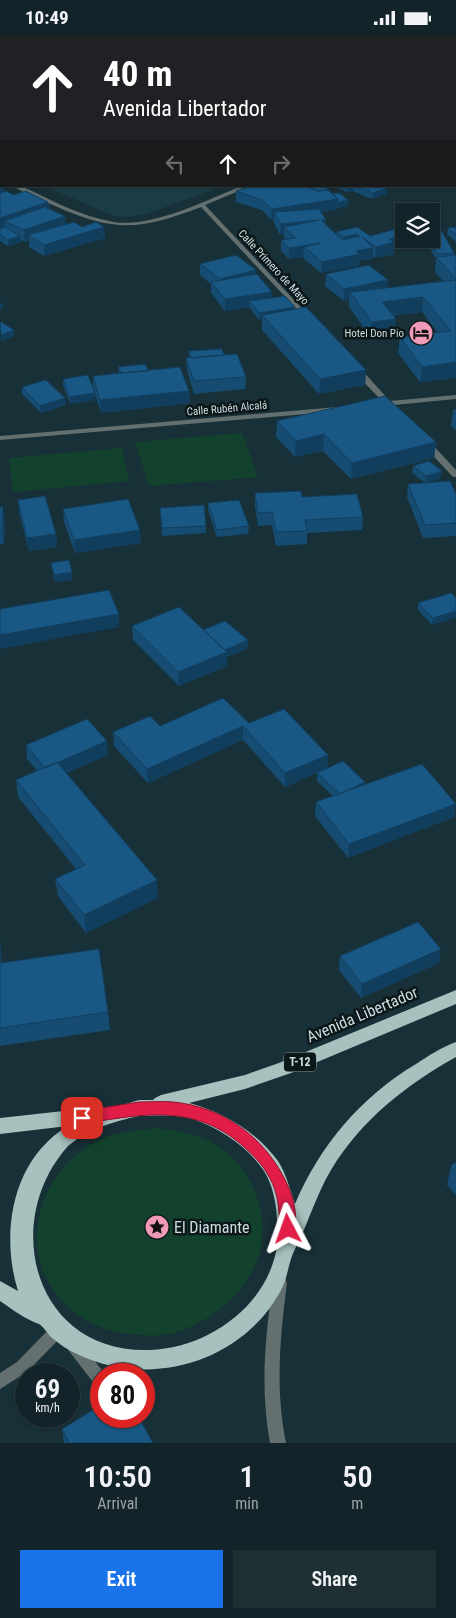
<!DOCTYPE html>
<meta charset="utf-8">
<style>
:root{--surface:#122429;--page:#1f3035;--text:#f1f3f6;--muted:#9ca4a8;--line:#314146;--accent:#1a73e8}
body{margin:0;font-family:"Roboto Condensed",sans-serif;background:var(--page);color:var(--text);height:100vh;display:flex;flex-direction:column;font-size:19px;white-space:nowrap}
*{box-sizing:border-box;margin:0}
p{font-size:16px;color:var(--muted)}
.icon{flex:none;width:28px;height:28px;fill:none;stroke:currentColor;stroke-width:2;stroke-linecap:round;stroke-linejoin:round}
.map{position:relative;height:1408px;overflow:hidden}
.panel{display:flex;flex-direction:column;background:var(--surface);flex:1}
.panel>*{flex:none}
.banner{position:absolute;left:0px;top:0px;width:456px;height:152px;box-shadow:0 1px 4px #0004,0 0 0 1px var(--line);background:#202124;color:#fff;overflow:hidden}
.controls{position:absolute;left:395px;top:168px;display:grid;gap:10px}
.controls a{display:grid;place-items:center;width:45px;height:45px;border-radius:0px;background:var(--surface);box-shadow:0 1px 4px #0004,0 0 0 1px var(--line);font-size:25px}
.speed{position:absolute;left:15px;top:1328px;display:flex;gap:10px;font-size:25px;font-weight:700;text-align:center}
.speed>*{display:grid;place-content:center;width:65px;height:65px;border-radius:50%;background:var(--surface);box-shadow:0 1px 4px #0004,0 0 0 1px var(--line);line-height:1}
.speed small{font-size:12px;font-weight:400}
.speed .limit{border:8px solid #d22;background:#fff;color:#111}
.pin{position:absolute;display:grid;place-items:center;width:42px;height:42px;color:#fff;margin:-21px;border-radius:10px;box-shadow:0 2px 8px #0006}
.me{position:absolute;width:55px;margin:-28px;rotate:356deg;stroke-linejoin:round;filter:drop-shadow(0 0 4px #0008)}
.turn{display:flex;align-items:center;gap:18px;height:105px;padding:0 20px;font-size:22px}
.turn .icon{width:65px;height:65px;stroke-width:2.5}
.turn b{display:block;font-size:35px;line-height:42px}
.lanes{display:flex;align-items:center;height:48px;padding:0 20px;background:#0003;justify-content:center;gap:25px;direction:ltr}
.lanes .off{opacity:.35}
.eta{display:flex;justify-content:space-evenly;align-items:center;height:85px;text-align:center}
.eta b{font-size:30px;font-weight:600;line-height:35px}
.button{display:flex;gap:10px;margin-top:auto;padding:10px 20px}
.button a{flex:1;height:58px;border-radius:0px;background:var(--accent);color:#fff;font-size:20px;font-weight:600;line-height:58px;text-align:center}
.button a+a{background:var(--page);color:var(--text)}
.status{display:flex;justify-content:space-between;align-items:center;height:35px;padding:0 25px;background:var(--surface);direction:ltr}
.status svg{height:14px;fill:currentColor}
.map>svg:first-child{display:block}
</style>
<div class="status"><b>10:49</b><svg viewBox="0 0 49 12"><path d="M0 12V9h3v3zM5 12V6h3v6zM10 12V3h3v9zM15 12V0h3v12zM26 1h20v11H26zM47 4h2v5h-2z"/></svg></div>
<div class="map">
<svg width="456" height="1408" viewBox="0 0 456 1408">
<rect width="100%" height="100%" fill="#183037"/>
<path fill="#1b3c45" d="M44 151H223L147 179 128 182 114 181Z"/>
<path fill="#12422d" d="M242 398 258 442 149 451 135 407Z
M122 413 129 446 13 457 9 423Z
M158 1093C178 1096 198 1099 215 1109 236 1122 251 1142 258 1165 277 1226 234 1278 177 1297 160 1303 139 1300 121 1298 94 1293 65 1276 51 1251 48 1245 43 1238 41 1231 26 1182 53 1127 99 1105 118 1097 138 1095 158 1093Z"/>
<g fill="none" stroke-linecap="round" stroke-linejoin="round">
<path fill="#64706f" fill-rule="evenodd" d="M455 16H456V19H455Z
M455 73H456V77H455Z
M0 143H1V147H0Z
M13 151H21C51 165 82 182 114 187 153 193 206 165 242 151H251L205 170 311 283 306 284 201 172C140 195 116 198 55 171 42 165 26 159 13 151Z
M353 332H359L390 366 456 360V364L394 370 390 372 379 371V367H383L353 336Z
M338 372 342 374 341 376 0 405V401Z
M423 406H429L456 435V442H453L423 410Z
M280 1241 285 1243 287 1248C280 1302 275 1354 286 1408H270C260 1354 265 1302 273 1248L275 1243Z
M58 1288 63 1290 65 1295 63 1300 27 1337 0 1354V1338L17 1327 53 1290Z
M74 1304 79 1306 105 1339H101V1353L96 1351 69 1316 67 1311 69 1306Z"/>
<path fill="#a6c1be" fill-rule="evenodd" d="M456 955V969L291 1038 245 1054 189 1068C223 1077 257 1097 278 1126 286 1138 290 1155 295 1169 320 1110 361 1062 416 1029 428 1021 442 1012 456 1007V1022C406 1050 361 1085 331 1135 316 1160 308 1189 295 1214 288 1227 288 1244 280 1257 241 1328 149 1354 77 1319 68 1315 59 1309 51 1302 48 1299 43 1291 39 1289 25 1284 13 1275 0 1266V1246L18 1256C0 1198 12 1124 68 1091L0 1099V1083L100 1072 106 1075 139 1065H153L155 1063 161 1060 245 1040 279 1028ZM139 1081C156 1081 176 1079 193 1084 221 1094 247 1111 264 1136 273 1150 277 1171 277 1188 277 1195 278 1203 277 1211 268 1271 208 1313 150 1315 34 1319 0 1187 68 1111 88 1094 115 1086 139 1081Z"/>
</g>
<path fill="#164c72" d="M0 0 1 1V25L0 24Z
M448 0H456V7L455 6V1H448Z
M1 45V98L0 97V46Z
M455 104H456V130H455Z
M0 147 1 151H3L4 157 14 160 48 167 49 173 66 189 82 192H104L105 203 44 221 29 212V205L25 207 21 205V207L8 211 0 206Z
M334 151H382L387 153 386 159 372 164 353 156 347 157Z
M236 156 332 158V159L348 171 338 173 337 172V175L321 177 326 190 336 199V197L404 204H416V208L394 213V219L375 223 373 221V224L359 226V231L321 238 303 223V222L289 224 281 216V205L285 204 284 203V199L280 200 274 188V185H271L262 175 236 167Z
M456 192V207L447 199 448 193Z
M425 204H431L454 218V220H456V343L420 347 398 318 400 302 438 298 422 277 393 281 394 300 371 303 349 272V265L344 266 325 251 326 239 387 253 443 246 435 237 436 224Z
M200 229 256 235V240L272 263 295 274 366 335 365 350 319 359 262 295V284L259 285 249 272 225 276 211 258V249L200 240Z
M189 316 224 320 246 342 245 354 194 359 187 335 186 323H189Z
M118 332 148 336 189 356 190 368 101 378 95 359V365L70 369 63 350V344L93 354V341L119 339Z
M22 352 65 363 66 370 41 378 22 359Z
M456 374V395L451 391 453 375Z
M277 386 436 407 434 423 351 444 323 416 295 422 276 402Z
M413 431 442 436 441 443 426 448 456 459V501L423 503 407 462 408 449 425 448 412 438Z
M255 458 302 462 363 482 362 495 307 498V509L276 511 272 490 258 491 255 471Z
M18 465 56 499 57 512 29 516 19 477Z
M208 468 249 491 248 499 217 502 208 475Z
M0 472 5 485 4 509H0Z
M160 473 206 491V498L162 501Z
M63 474 141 508 75 518 64 487Z
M51 528 72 537V545L55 547 52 535Z
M451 558 432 590 418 575V568Z
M132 591 203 595 248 613 227 622V631L179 651 133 605Z
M249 688 328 720 327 733 365 747V750L456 768 454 782 348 823 315 781 316 767 333 761 317 746V738L285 752 243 705 148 748 114 711 113 697 160 691Z
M26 710 108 720 66 738 158 863 86 898 58 861 55 844 76 834 18 762 16 745 37 736 27 724Z
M0 907 2 928 108 977 110 995 0 1011Z
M340 921 439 928 361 963 339 935Z
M456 1127V1160L447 1150 451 1131Z
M62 1394 153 1408H64Z"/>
<path fill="#123e5d" d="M132 0H169V1H127Z
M200 0H221V1H200Z
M0 59H1V73L0 74Z
M0 149H1V151H3L4 159 0 160Z
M347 151H353V156L347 157Z
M387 153 386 159 372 164 373 158Z
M338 164 337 175 278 184 274 177V185H271L272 174Z
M348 165V171L338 173 339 167Z
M48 167 49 177 4 186 5 193 0 194V183Z
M65 181 66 192 28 200 29 205 25 207 24 195Z
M319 185 284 192V199L280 200 281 189Z
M321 185H326V196Z
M104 192 105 203 44 221V210Z
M357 199V210L343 214 344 202Z
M404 200V204H416V208L394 213V219L375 223 376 212 389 204Z
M20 201 21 207 8 211V205Z
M321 208 304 212 303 222 289 224V213Z
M373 213V224L359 226V231L321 238 322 227 356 216Z
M256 235V246L220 255V244Z
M388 245 387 256 350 257 349 265 344 266V254Z
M272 257V269L249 266V272L225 276V264Z
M423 262 422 277 381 282 382 267Z
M2 267 3 274H0V268Z
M295 272V278L262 280V284L259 285V278Z
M396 284 394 300 371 303 372 287Z
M14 295V302L1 306V300Z
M456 327V343L420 347 422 332Z
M366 335 365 350 319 359 320 344Z
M189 356 190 368 101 378 100 365Z
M95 358V365L70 369 69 362Z
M65 363 66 370 41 378 40 371Z
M324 399 323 416 295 422 296 406Z
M436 407 434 423 351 444 352 428Z
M442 436 441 443 425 448 426 441Z
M3 472 5 485 4 509 2 496Z
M140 495 141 508 75 518 74 505Z
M56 499 57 512 29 516 27 503Z
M72 537V545L55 547 54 540Z
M456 576V583L432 590 433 583Z
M119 579V592L0 614V600Z
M248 605V613L227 622V631L179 651 178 637Z
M243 691V705L148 748 147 734Z
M107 706 108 720 46 747 45 733Z
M328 720 327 734 285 752V738Z
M365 747V754L340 759Z
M456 769 454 782 348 823 349 809Z
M157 845 158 863 86 898 84 880Z
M0 907 3 946 0 927Z
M441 914 439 928 361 963 362 949Z"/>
<path fill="#195885" stroke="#123e5d" d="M0 0H46L50 1H1V12L0 11Z
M88 0H132L127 1H83Z
M170 0H204L207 1H165Z
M455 33 456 34V48H455Z
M1 45V59H0V46Z
M0 72H1V84L0 83Z
M455 89H456V98L455 97Z
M455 104H456V113L455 114Z
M251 151H305L318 156 328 155 338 164 272 174 262 165 236 156Z
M319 151H323L332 158H331L328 155 318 156 310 153Z
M356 151H382L387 153 373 158Z
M6 156 14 160 26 156 48 167 0 183V158Z
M339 158 348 165 339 167 338 166V164L332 159Z
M45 172 65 181 24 195 4 186Z
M319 174 326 185H321L342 205 360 201 357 199 344 202 336 197 357 192 370 201 404 192V200L389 204 395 207 376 212 362 202 373 213 356 216 360 219 322 227 304 212 321 208 289 213 281 205 296 203 284 192 319 185 281 189 274 177Z
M74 187 82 192 96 187 104 192 44 210 28 200Z
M6 192 20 201 8 205 0 200V194Z
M456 192V200L448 193Z
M441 195 454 218 437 219 429 204H431V196Z
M236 220 256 235 220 244 200 229Z
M456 220V244L436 222Z
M369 230 388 245 344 254 326 239Z
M257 239 272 257 225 264 211 247Z
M456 245V327L422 332 400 302 451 296 423 262 382 267 396 284 372 287 350 257Z
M285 261 295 272 259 278 249 266Z
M306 272 366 335 320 344 262 280Z
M0 287H1L14 295 1 300Z
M222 314 224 320 191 323 189 316Z
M237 319 246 342 194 346 186 323Z
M145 329 149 336 122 338 118 332Z
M180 332 189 356 100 365 93 341Z
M88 340 95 358 69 362 63 344Z
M46 345 65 363 40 371 22 352Z
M385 361 436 407 352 428 324 399 296 406 277 386Z
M429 426 442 436 426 441 413 431Z
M450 446 456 459V488L425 490 408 449Z
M301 456 302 462 357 459 363 482 305 485 307 496 276 497 272 477 258 478 255 458Z
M45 461 56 499 27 503 18 465Z
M128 464 140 495 74 505 63 474Z
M239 465 249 491 217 495 208 468Z
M204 470 206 491 162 493 160 473Z
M0 472H3L2 496H0Z
M69 525 72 537 54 540 51 528Z
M109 555 119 579 0 600V574Z
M451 558 456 563V576L433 583 418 568Z
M179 572 227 617 178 637 132 591Z
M225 586 248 605 225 615 203 595Z
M223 663 249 688 284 674 328 720 285 738 243 691 147 734 113 697 150 681 160 691Z
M87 684 107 706 45 733 26 710Z
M343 726 365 747 340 759 317 738Z
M57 727 157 845 84 880 55 844 85 830 16 745Z
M422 729 456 769 349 809 316 767Z
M418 887 441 914 362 949 340 921Z
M99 914 108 977 0 993V927V928Z
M456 1127V1137L451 1131Z
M101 1370V1381H138L153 1408H69L62 1394Z"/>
<path fill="#e11d48" stroke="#92132f" d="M139 1067C150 1067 162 1066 173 1067 225 1072 267 1104 288 1151 294 1164 299 1186 293 1199L288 1201 282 1199C279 1192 280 1185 279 1177 278 1164 275 1151 268 1140 262 1129 253 1120 243 1111 194 1068 142 1079 82 1089L77 1087 75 1083 77 1078 82 1076Z"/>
<defs>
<symbol id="hotel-disc" viewBox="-11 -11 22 22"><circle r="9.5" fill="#ef9ab8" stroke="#0c1719"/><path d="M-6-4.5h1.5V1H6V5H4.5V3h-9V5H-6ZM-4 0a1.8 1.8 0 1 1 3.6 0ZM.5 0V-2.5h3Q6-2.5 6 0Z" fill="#111"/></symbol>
<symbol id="sight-disc" viewBox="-11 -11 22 22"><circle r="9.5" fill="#ef9ab8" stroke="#0c1719"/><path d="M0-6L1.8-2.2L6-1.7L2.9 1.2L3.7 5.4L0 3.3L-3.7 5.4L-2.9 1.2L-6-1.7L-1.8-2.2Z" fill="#111"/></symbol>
</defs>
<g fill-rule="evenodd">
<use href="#hotel-disc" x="407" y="284" width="28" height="28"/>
<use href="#sight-disc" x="143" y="1178" width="28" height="28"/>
</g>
<g text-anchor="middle" stroke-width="5" stroke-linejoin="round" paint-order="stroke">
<g font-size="11" fill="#d0dee2" stroke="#0c1719">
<text transform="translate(274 232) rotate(47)" y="4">Calle Primero de Mayo</text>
<text transform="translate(227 373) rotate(-5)" y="4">Calle Rubén Alcalá</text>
</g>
<g font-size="11" fill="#d0dee2" stroke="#0c1719" text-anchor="end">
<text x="404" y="302">Hotel Don Pio</text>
</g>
<rect fill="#0c1719" stroke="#95a2a6" stroke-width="1" x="284" y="1017.5" width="32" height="19" rx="4"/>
<g font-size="12" font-weight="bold" fill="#d0dee2">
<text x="300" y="1031">T-12</text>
</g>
<g font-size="16" fill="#d0dee2" stroke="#0c1719">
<text transform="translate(362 979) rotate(-23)" y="6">Avenida Libertador</text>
</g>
<g font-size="16" fill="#d0dee2" stroke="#0c1719" text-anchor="start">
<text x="174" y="1198">El Diamante</text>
</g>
</g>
</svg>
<div class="controls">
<a><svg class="icon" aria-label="layers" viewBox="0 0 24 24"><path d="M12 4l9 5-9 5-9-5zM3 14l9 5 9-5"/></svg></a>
</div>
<div class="speed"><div>69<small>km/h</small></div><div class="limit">80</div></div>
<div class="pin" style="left:82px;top:1083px;background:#d93025"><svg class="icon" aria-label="arrive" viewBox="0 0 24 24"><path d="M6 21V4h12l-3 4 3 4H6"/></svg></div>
<svg class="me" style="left:288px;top:1194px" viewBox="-20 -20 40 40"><path d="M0-17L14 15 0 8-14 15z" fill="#e11d48" stroke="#fff" stroke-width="4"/></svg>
<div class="banner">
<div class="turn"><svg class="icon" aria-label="ahead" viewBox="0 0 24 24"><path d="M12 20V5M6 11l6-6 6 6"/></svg><div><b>40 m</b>Avenida Libertador</div></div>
<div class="lanes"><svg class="icon off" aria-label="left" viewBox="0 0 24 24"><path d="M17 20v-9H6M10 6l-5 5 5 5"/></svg><svg class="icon" aria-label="ahead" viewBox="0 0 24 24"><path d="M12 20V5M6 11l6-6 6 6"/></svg><svg class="icon off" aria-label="right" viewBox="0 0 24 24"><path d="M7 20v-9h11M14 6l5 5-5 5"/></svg></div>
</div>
</div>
<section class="panel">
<div class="eta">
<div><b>10:50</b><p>Arrival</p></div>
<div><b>1</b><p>min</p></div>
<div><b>50</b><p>m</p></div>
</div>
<div class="button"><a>Exit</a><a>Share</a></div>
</section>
